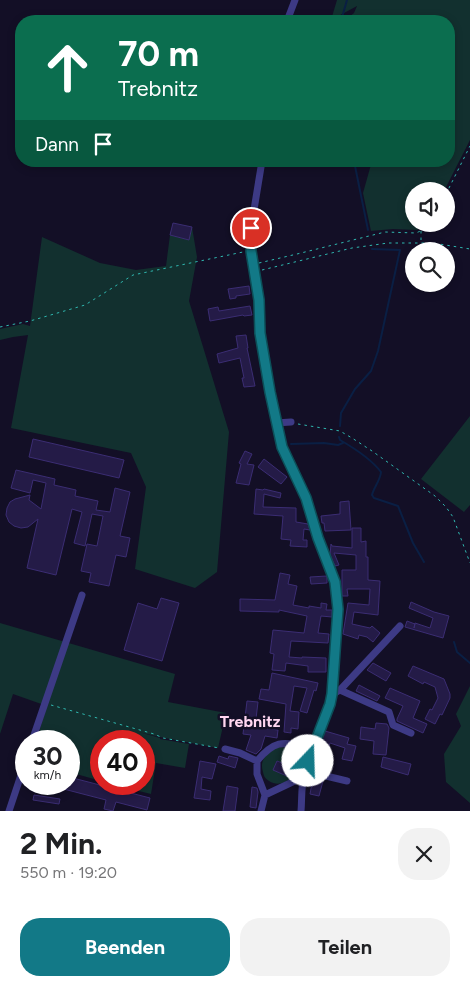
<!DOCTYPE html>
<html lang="de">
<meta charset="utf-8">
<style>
:root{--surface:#fff;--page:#f2f2f2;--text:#202124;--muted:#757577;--accent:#127987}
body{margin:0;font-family:Figtree,sans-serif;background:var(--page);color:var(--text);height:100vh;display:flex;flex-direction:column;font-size:19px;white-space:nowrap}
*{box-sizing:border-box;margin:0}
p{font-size:16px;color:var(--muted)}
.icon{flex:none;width:28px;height:28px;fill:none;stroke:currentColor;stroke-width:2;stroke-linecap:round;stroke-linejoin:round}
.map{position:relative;height:811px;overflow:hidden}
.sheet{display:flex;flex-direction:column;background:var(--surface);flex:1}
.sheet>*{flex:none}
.guide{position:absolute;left:15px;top:15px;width:440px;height:152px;border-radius:20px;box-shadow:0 2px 8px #0003;background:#0b6e4f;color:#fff;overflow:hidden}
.fabs{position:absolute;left:405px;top:182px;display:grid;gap:10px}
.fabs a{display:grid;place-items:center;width:50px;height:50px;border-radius:50%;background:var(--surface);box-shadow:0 2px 8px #0003;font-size:25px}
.speed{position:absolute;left:15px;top:730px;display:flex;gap:10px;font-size:25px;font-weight:700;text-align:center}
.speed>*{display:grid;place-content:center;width:65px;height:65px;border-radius:50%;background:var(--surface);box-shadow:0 2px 8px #0003;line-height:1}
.speed small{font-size:12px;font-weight:400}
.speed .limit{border:8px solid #d22;background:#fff;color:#111}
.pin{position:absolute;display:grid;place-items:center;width:42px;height:42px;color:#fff;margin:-21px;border:2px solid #fff;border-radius:50%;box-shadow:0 1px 5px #0007}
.me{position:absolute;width:55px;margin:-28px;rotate:21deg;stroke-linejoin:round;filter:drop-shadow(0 0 4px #0008)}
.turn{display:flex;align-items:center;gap:18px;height:105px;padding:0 20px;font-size:22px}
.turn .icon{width:65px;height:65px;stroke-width:2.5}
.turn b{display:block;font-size:35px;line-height:42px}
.then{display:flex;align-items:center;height:48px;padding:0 20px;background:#0003;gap:10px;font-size:19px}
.round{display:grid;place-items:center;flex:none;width:52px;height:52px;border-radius:20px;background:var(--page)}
.head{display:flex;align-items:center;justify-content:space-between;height:85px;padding:0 20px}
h1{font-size:30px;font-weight:700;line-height:38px}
.primary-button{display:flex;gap:10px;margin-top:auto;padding:10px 20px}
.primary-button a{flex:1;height:58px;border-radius:20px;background:var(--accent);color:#fff;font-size:20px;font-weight:700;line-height:58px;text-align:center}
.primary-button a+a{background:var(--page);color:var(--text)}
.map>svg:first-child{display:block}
</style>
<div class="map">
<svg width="470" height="811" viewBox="0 0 470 811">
<rect width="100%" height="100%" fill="#130f26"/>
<path fill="#12302f" d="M337 0H470V140L444 191H414V224H426L417 230 393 229 371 231 363 193 372 161H449V21H344L354 13 357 6 331 20Z
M192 227 197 257 189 301 229 432 217 572 195 588 135 569 146 487 131 453 11 428 28 335 13 337 0 340V329L23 324 30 326 42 237 100 263 136 270 166 266 170 235 189 240Z
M470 416V505L464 512 421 479Z
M0 623 175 674 168 702 226 713 218 748 160 737 139 732 160 738V739L189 744 185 768 156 763 151 794 110 784H144V741H101V781L69 772V741H36L47 706 13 694 0 734Z
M470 686V803L446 782 444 754 461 726 456 714Z
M276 747C279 747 284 747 287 748 312 756 289 794 269 781 265 778 264 777 263 772 259 759 267 755 276 747Z"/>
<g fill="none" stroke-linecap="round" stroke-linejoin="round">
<path stroke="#0a1f44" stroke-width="2" d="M341 21 347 0
M354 161 368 230
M340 426 341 413 355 389 371 371 378 351 400 250 372 249
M339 437 340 440C354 448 371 459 381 472 380 481 374 487 372 495L374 498 398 506 413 543 424 562
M291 444 324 443 338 445 343 443
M454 642 457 652 470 663"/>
</g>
<path fill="#241b47" stroke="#3b2d73" d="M173 223 192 227 189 240 170 235Z
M249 286 250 294 236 296V298L230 299 228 289Z
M250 306 252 315 244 316 243 315 210 321 208 309 218 307 219 311Z
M246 335 248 348H247L255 386 244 387 242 378H244L240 358 219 363 217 354 238 348 236 336Z
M33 439 124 460 119 478 29 457Z
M245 451 252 454 247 464 254 465 249 485 236 483 241 464 239 463Z
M264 459 287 477 281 484 258 467Z
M16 470 55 479 54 485 76 490 75 496 98 501 96 510 110 512 115 488 130 492 120 536 130 538 126 557 116 555 109 586 89 582 91 573 81 571 87 544 97 546 103 516 92 514 85 546 74 543 82 512 72 509 56 575 27 568 38 519 28 527 21 528 14 526 9 522 6 515 7 508 10 502 15 499 30 495 29 500 41 509 46 483 33 480 30 493 11 488Z
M256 489 263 490 264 489 281 493 280 498 264 494 263 507 296 508V522L308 524 310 530 304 529 303 540H307V547L290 546 291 540 281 539 283 516 254 514Z
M349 501 351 530 325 531 324 523H322L321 516 340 514V502Z
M352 528H361V542L366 541V557H368V580L380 581 378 615 354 612 352 624 370 628 372 626 380 633 373 642 367 637 359 635 358 639 343 634 348 603 369 605 370 589H347L348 596H342V570H356V555L334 553 339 565 335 566 330 555 331 544 332 546 352 548Z
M280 573 290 575 288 584 297 586 293 605 309 608V606L321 608V603L327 604 326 610H332V617L321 616 318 633 329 634 328 643 291 641 289 657 302 658V657L326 658V672H308V666L286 663 285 671 272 670 274 654 270 653 273 630 304 633 307 616 279 610V612L240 611V599L275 600Z
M327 576V583L311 584 310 577Z
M161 598 179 603 162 661 124 650 138 603 157 609Z
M411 602 434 612 449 616 443 638 405 627 407 621 415 624 414 628 415 623 430 628 433 618 409 608Z
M373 663 391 673 386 681 367 670Z
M413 666 444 679 450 694V698L442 715 440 714 435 724 425 719 430 709 432 710 438 698 435 687 424 682 423 684 408 676Z
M272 673 318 683 316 691 314 690 307 713 300 711 307 688 294 686 290 711 299 712 298 729 291 728V733L284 732 286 704 259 699 261 689 269 690Z
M359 685 380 696 377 701 356 691Z
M390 688 420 701 413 718 427 724 423 733 397 721V719L403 706 385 698Z
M247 701 258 702 255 727 278 730 277 738 265 736 261 749 256 754 246 750 251 735 243 734Z
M376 723 387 724 389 728 386 755 373 754 374 741 360 739 361 727 375 729Z
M325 731 349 738 347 744 356 746 352 761 342 759 345 748 330 743 327 753H326L323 765 314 763 317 751Z
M219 756 228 759 229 756 238 758 235 768 217 762Z
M383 757 411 764 408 775 381 767Z
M200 761 216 764 212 779 202 777 201 789 211 791 210 800 194 798Z
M277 761 293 767 289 777 273 770Z
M69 777 150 798 147 810 116 802 113 811 104 809 106 800 52 786V784H69Z
M313 778 323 781 319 796 310 794Z
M227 786 238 788 235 811H223Z
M252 787 257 788 258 792 256 808 250 807Z
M34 795 60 799 59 804 33 800Z"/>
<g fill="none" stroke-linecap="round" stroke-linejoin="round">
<path stroke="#2fb8b0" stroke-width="1" stroke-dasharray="2.5 4" stroke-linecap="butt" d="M446 194 470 146
M421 231V242
M259 263 297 254 385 232 416 233 427 228 431 224
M262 270 352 248 388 243H433L470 249
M0 327 30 321 85 305 133 275 243 252
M298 424 340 431 352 438 372 451 435 496 446 507 453 517 470 563
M51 705 154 734 163 738 219 748"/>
<path stroke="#3d3a85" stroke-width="7" d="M287 21 295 0
M262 161 251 228V251L259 300 260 333 269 392 282 447 306 498 318 538 335 582 338 609 333 694C326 722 310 747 304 776 301 787 302 800 301 811
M276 423 291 422
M340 690 389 712 393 725 411 733
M333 694 340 690 400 626
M32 741 82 595
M225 749 240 753 257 761
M305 771 347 781
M265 795 257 774V761C277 737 285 743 313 748
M9 811 26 760
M261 811 265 795 303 777"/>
</g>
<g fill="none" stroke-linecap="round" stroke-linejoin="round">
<defs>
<path id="route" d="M251 228V251L259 300 260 333 270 392 282 447 306 498 318 538 335 582 338 609 332 694 330 704 308 761"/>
</defs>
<use href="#route" stroke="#0c4f58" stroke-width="12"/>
<use href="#route" stroke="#127987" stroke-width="9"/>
</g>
<g text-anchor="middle" stroke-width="5" stroke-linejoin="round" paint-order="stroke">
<g font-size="16" font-weight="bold" fill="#ffd6f0" stroke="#130f26">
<text x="250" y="727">Trebnitz</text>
</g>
</g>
</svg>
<div class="fabs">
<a><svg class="icon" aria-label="sound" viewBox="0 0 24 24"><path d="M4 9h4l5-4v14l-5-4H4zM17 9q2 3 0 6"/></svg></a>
<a><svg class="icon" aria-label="search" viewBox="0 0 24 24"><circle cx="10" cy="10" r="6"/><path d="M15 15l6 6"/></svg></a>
</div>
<div class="speed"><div>30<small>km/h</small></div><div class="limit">40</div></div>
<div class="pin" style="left:251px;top:228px;background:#d93025"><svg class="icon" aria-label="arrive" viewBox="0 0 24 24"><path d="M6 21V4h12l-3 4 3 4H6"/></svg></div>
<svg class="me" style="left:308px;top:761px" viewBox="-20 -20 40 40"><circle r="19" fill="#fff"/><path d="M0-13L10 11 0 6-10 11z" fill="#127987"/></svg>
<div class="guide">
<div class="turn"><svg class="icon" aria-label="ahead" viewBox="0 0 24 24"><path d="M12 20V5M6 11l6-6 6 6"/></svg><div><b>70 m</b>Trebnitz</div></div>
<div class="then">Dann<svg class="icon" aria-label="arrive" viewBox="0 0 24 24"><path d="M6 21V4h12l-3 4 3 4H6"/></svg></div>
</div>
</div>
<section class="sheet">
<div class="head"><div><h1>2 Min.</h1><p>550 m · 19:20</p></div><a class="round"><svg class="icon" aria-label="close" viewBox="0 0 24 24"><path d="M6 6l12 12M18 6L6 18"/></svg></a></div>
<div class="primary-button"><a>Beenden</a><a>Teilen</a></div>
</section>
